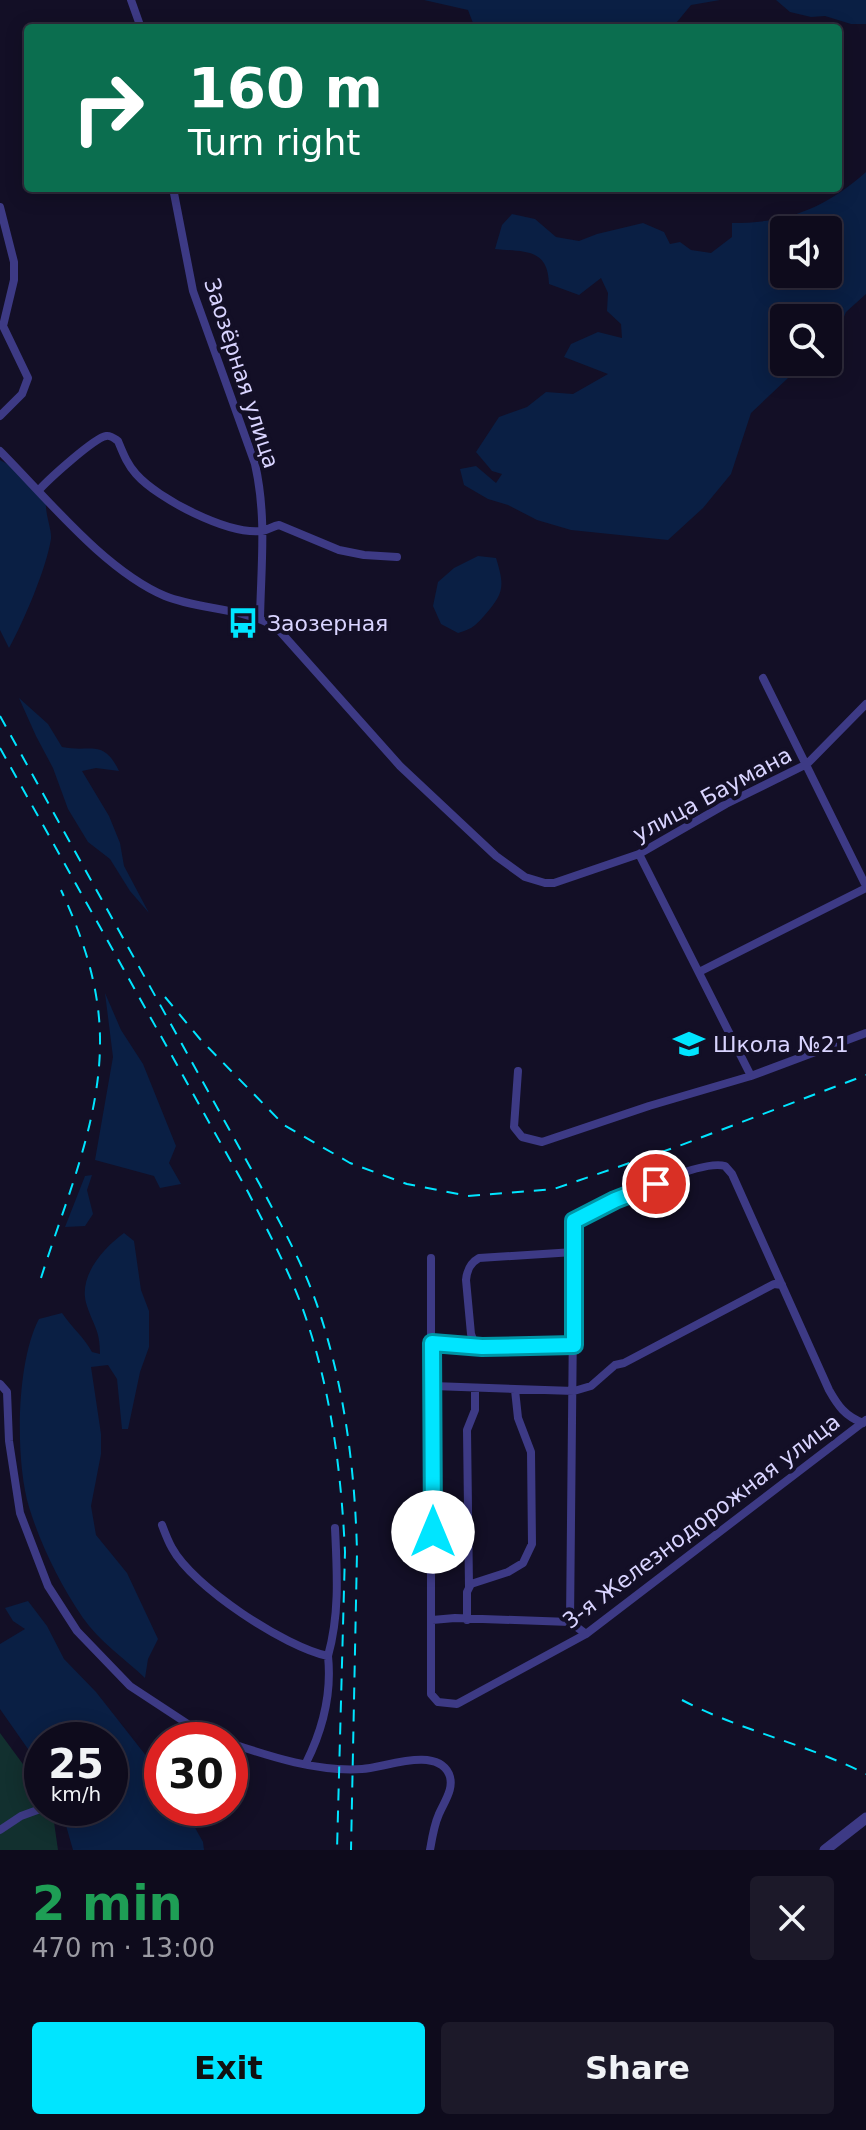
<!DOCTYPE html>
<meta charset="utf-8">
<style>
:root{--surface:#0e0b1c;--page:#1c1929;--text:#f1f3f6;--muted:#9b9ba3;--line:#2e2b3b;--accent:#00e5ff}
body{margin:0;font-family:"DejaVu Sans",sans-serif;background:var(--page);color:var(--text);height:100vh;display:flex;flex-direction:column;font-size:30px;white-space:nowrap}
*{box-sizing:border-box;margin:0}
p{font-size:26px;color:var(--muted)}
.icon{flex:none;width:44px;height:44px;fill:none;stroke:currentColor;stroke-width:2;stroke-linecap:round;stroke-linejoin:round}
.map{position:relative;height:1850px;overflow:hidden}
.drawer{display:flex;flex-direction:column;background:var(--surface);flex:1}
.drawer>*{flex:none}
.guide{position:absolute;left:24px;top:24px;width:818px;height:168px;border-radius:8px;box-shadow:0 4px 20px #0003,0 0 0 2px var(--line);background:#0b6e4f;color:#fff;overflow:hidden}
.buttons{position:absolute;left:770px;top:216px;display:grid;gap:16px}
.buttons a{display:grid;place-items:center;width:72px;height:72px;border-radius:8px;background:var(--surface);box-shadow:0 4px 20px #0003,0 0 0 2px var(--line);font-size:40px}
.speed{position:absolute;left:24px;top:1722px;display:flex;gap:16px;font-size:40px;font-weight:700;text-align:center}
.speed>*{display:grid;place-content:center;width:104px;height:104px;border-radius:50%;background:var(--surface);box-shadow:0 4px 20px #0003,0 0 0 2px var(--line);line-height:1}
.speed small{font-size:20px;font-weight:400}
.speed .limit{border:12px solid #d22;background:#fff;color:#111}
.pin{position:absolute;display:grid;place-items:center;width:68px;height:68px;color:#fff;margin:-34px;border:4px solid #fff;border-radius:50%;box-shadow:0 2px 8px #0007}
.me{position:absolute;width:88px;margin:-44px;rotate:0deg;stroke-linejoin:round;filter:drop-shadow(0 0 6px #0008)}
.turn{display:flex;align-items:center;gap:28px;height:168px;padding:0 32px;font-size:36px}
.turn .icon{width:104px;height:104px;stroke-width:2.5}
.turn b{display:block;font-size:56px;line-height:68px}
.round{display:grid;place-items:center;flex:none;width:84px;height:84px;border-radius:8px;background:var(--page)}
.summary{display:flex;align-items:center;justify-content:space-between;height:136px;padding:0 32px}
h1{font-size:48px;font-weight:700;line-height:60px;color:#1e9e55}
.button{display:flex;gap:16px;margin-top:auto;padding:16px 32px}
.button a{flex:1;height:92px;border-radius:8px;background:var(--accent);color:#111;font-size:32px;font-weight:700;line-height:92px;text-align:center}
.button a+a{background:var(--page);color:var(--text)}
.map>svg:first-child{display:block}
</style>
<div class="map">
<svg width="866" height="1850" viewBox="0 0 866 1850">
<rect width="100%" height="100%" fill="#130f26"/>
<path fill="#12302f" d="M0 1733 42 1790V1808H52L58 1850H0Z"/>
<path fill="#0a1f44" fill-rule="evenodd" d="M424 0H720L691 5 672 28H498L496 25 473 23 468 10Z
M776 0H866V24H851L825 16 811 17 790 12Z
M866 172V294L846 312 839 329 828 339V318H784V362H805L751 413 731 474 703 508 668 540 571 530 537 520 508 505 488 499 464 485 460 469 476 466 496 483 502 474 492 471 476 452 499 417 527 407 546 392 573 394 608 374 564 357 571 344 598 332 622 338 621 324 607 311 608 293 601 278 579 295 549 284C548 248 525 252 495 249L502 225 512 214 535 219 556 237 579 241 597 234 643 223 664 232 670 244 680 242 691 250 711 253 732 237V223C787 223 824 209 866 172ZM828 230V274H784V230Z
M0 460 11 466 46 502C45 515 52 529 51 539 46 569 24 621 9 648L0 630Z
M478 556 496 558C505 587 504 593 484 616 475 626 472 629 458 633L441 624 433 606 438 582 454 568Z
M19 698 48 724 62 747C91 753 103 738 119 771L96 768 82 771 109 816 120 843 124 866 149 913 130 891 110 859 88 842 68 809 53 768 36 736Z
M105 993 121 1030 143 1064 176 1146 169 1163 181 1184 160 1188 154 1176 95 1160 113 1057Z
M92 1175 87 1190 93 1214 85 1226 65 1227 85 1176Z
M124 1233 134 1241 141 1290 149 1311V1347L140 1372 128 1429H122L117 1379 108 1365 91 1367 101 1434V1454L91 1506 96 1535 127 1573 158 1639 148 1659 145 1678C125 1659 98 1640 83 1618 60 1584 41 1546 29 1507 15 1460 16 1362 39 1319L62 1313C72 1328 84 1337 92 1352L100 1354C100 1330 94 1327 87 1306 77 1278 102 1249 124 1233Z
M28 1601 47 1626 64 1659 96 1692 162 1776V1808H184L203 1842 204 1850H73L61 1808H110V1740H42V1769L0 1709V1644L25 1629 13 1621 5 1608Z"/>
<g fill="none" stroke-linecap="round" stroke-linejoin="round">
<path stroke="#3d3a85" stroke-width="8" d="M131 0 141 28
M173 188 193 291 255 464C267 517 261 565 260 619
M0 207 14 262V280L3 326 28 378 22 394 0 416
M0 451C47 498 104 570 165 596 199 610 247 608 277 628L400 766 496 856 525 877 545 883H554L639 854 726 804 807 764 866 704
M39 490C49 479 94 438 106 436 111 435 115 439 118 441 123 453 127 464 136 474 158 499 228 535 262 531 268 530 273 526 279 525L339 550 364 555 397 557
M763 678 866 886
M639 854 751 1076
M699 972 866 888
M518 1071 514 1127 522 1137 542 1142 649 1106 751 1076 866 1033
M431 1258V1694L438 1702 457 1704 586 1634 866 1420
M432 1343 482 1347 574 1345
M482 1347 474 1342 471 1334 466 1280C467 1270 470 1263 479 1258L574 1252
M0 1384 7 1392 9 1441 20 1513 48 1586 77 1631 130 1686 200 1732 223 1740
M433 1386 574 1391 591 1386 615 1365 624 1363 774 1284 782 1285
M162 1525C165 1533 168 1541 172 1548 193 1587 285 1647 328 1656 332 1694 323 1729 306 1763
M469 1587 467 1430 475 1410V1388
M432 1620 455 1618 570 1622
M467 1620V1592L471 1584 508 1572 523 1563 532 1544 531 1452 518 1418 515 1390
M586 1634 570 1622 574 1221C602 1207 698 1158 725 1166L732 1174 829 1390C838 1406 845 1416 863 1423
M328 1656C340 1613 337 1571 335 1528
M230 1743C271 1757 318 1772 362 1769 384 1768 436 1746 449 1774 455 1788 444 1802 439 1814 434 1825 432 1838 430 1850
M0 1830 21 1816 43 1808"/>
<path stroke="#3d3a85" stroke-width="11" d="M825 1850 866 1818"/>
<path stroke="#00e5ff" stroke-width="2" stroke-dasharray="12 10" stroke-linecap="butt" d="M0 716 260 1185C280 1223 302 1262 316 1302 344 1382 355 1468 357 1552L351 1850
M0 748 248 1192C267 1229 286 1265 301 1304 330 1383 341 1467 345 1552L337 1850
M165 997 200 1039 284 1125 350 1163 407 1184 468 1196 554 1189 676 1147 866 1075
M41 1278C67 1195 107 1108 99 1018 95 973 80 931 61 890
M682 1700C741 1731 807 1744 866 1774"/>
</g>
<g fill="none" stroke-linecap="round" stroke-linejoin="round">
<defs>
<path id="route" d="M433 1532 432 1343 482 1347 574 1345V1221L615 1200 656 1184"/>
</defs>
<use href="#route" stroke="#0095a6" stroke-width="20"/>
<use href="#route" stroke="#00e5ff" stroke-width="14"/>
</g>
<defs>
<symbol id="bus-bare" viewBox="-9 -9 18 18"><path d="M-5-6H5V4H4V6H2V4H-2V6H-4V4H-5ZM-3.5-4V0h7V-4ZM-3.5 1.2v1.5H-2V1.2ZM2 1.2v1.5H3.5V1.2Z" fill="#00e5ff" stroke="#130f26" stroke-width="2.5" paint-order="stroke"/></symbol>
<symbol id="school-bare" viewBox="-9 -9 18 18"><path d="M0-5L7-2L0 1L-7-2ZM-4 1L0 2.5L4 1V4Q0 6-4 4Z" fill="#00e5ff" stroke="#130f26" stroke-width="2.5" paint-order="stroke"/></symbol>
</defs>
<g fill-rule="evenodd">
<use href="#bus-bare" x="221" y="601" width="44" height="44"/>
<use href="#school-bare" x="667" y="1022" width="44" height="44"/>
</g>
<g text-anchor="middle" stroke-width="8" stroke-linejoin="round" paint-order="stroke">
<g font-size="22" fill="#d9d4ff" stroke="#130f26">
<text transform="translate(242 373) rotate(72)" y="8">Заозёрная улица</text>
<text transform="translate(712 794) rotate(-28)" y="8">улица Баумана</text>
<text transform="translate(701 1521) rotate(-37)" y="8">3-я Железнодорожная улица</text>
</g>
<g font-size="22" fill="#d9d4ff" stroke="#130f26" text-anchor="start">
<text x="267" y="631">Заозерная</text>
<text x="713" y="1052">Школа №21</text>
</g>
</g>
</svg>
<div class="buttons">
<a><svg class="icon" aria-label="sound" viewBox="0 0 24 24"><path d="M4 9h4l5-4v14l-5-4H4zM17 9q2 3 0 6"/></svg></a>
<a><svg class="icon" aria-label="search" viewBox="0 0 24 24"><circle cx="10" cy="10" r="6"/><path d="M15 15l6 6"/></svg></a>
</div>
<div class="speed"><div>25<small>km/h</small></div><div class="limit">30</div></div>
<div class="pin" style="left:656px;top:1184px;background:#d93025"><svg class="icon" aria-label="arrive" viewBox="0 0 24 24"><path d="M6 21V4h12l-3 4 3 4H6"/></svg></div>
<svg class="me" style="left:433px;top:1532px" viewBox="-20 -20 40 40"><circle r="19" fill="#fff"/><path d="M0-13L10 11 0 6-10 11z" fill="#00e5ff"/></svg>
<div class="guide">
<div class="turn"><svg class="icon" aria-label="right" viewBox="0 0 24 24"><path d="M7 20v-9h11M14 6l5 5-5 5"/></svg><div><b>160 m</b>Turn right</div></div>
</div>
</div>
<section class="drawer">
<div class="summary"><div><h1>2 min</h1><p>470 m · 13:00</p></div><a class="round"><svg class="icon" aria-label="close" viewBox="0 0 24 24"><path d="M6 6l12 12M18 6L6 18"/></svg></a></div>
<div class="button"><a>Exit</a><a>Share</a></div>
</section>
